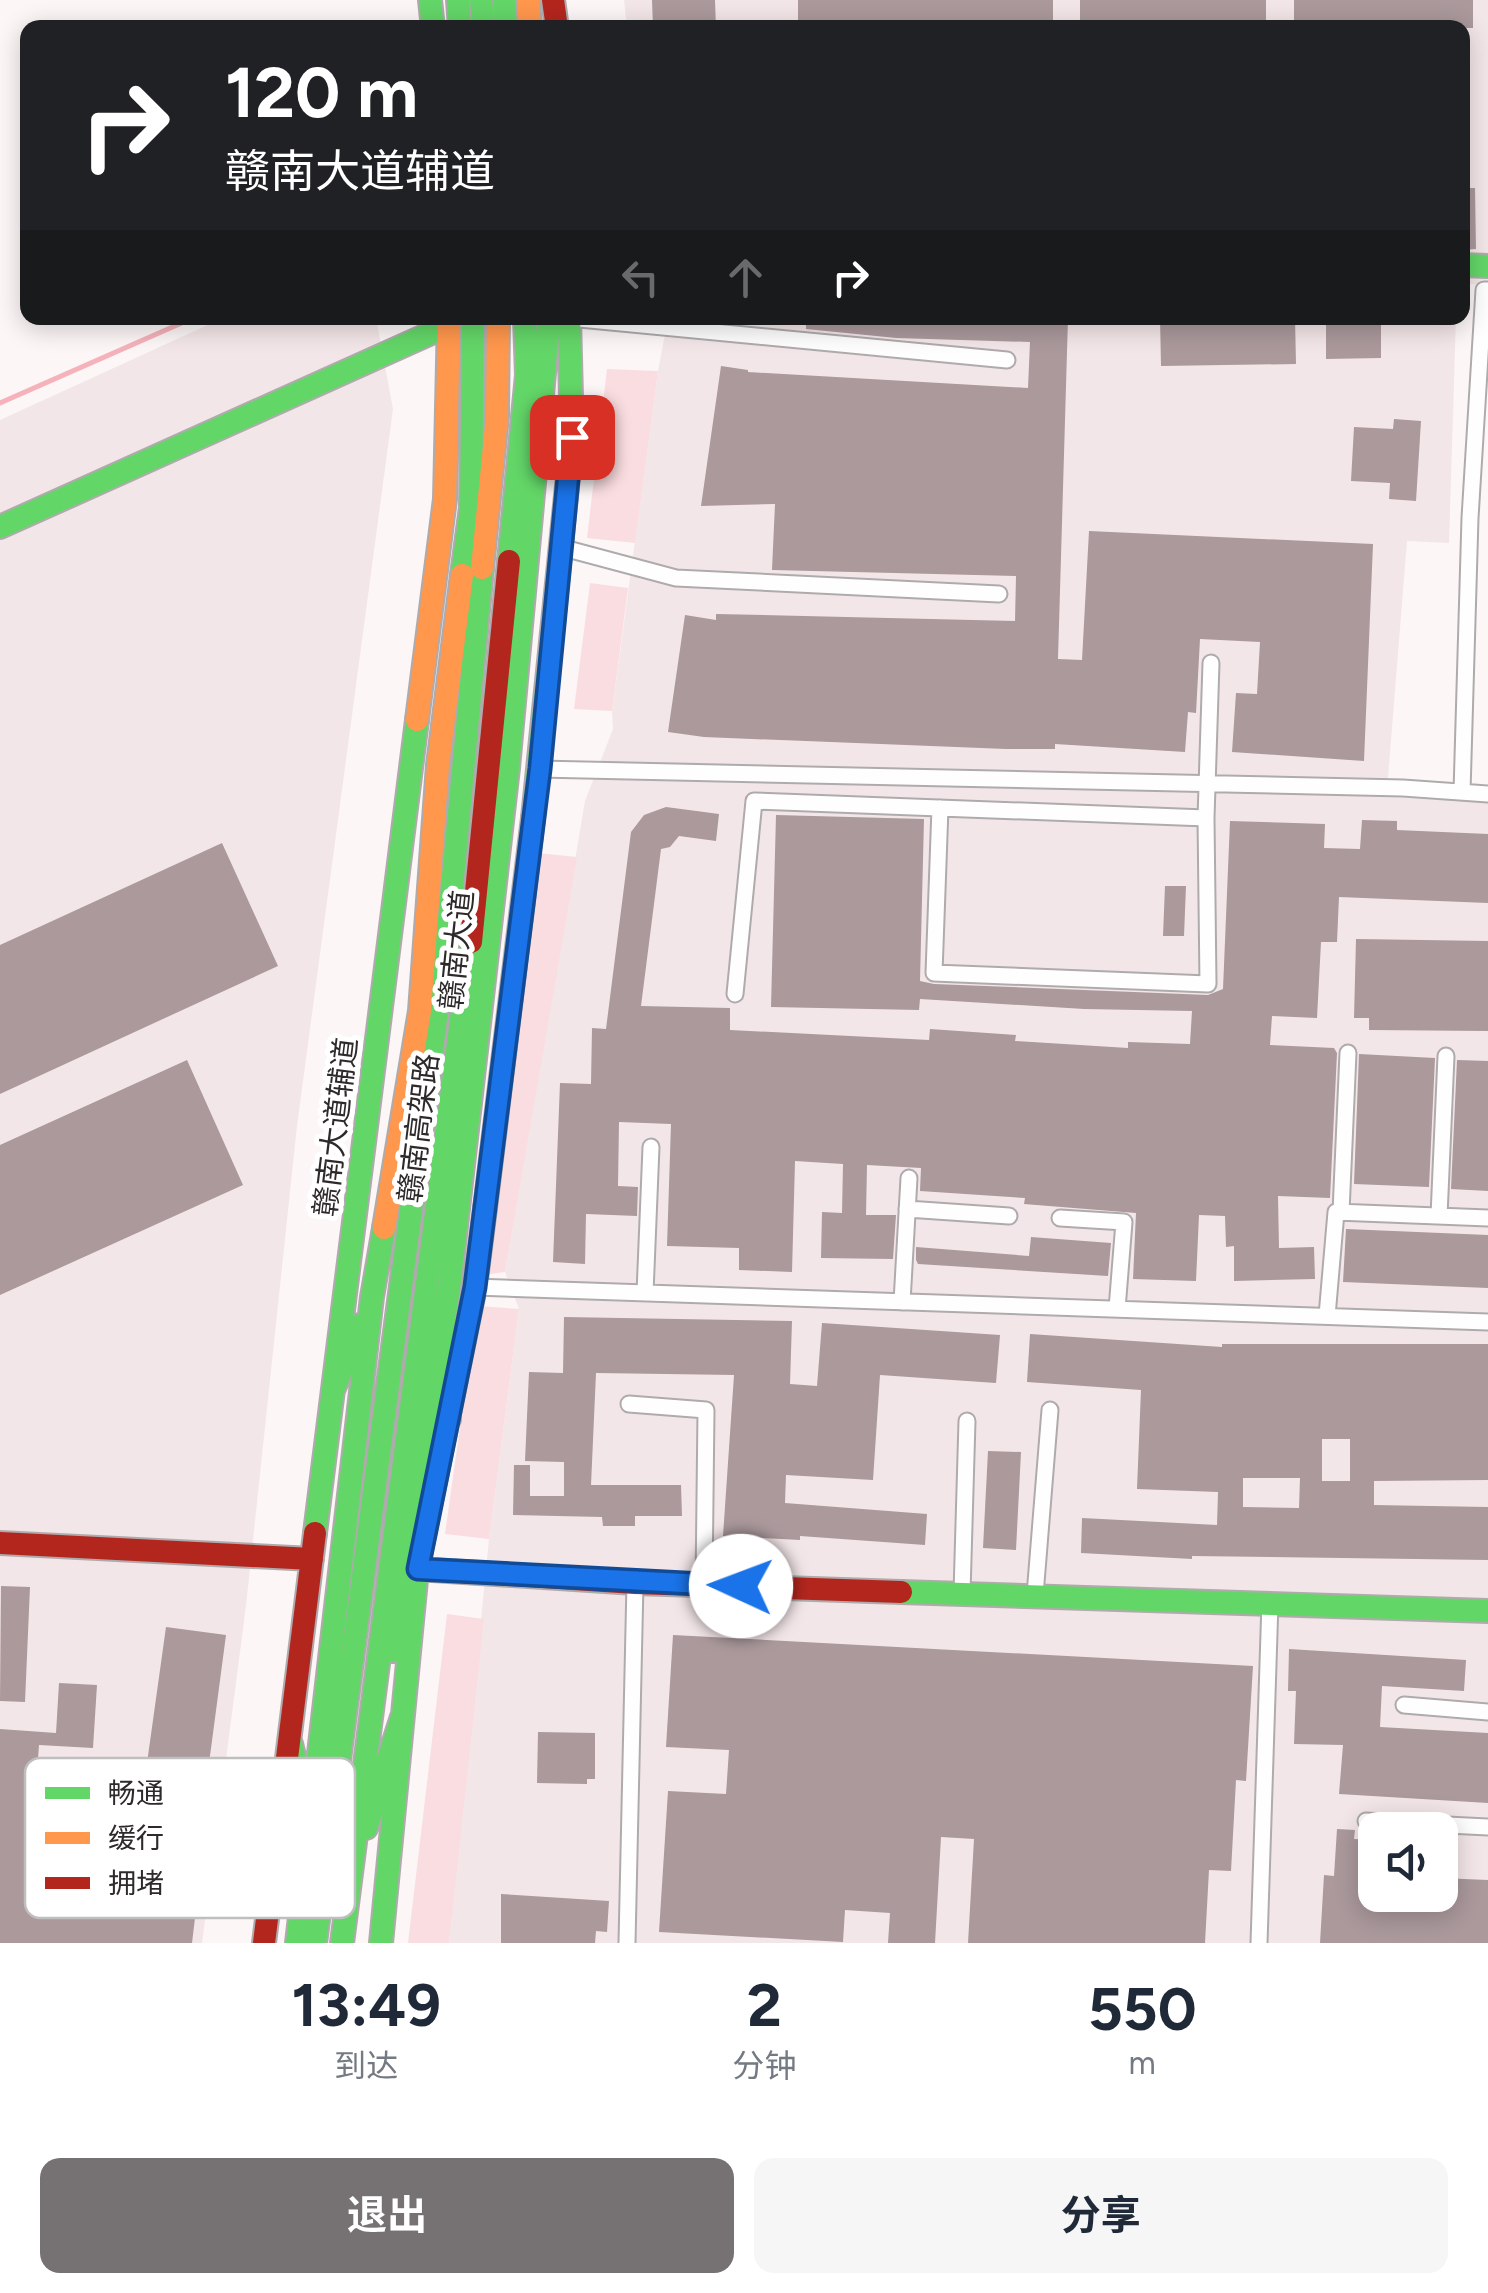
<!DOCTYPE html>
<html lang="zh">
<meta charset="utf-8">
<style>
:root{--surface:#fff;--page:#f6f6f7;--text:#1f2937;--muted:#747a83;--accent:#767172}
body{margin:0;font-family:Figtree,"Noto Sans SC",sans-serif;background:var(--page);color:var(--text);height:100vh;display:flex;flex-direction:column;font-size:38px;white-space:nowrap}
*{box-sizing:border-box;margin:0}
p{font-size:32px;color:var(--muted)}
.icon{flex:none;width:55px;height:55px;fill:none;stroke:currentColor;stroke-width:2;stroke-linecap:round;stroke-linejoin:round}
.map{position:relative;height:1943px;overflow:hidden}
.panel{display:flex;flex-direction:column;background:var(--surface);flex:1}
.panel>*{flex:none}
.banner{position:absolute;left:20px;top:20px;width:1450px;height:305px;border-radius:20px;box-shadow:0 5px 25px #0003;background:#202124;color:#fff;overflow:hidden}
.tools{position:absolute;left:1358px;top:1812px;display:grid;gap:20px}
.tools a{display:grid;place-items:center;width:100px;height:100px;border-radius:20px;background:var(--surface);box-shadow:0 5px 25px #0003;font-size:50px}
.pin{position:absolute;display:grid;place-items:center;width:85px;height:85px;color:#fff;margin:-42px;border-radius:20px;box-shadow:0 5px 15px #0006}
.me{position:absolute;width:110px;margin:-55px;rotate:272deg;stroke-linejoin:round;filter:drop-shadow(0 0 8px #0008)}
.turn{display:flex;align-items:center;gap:35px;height:210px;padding:0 40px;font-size:45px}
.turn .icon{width:130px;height:130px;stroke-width:2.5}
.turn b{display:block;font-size:70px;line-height:85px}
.lanes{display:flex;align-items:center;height:95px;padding:0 40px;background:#0003;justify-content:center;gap:50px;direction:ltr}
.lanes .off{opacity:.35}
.eta{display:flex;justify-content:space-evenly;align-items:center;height:170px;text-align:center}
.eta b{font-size:60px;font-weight:700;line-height:70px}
.button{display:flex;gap:20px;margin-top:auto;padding:20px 40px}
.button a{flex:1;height:115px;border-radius:20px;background:var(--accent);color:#fff;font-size:40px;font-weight:700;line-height:115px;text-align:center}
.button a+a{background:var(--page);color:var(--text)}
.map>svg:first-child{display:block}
</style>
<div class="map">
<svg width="1488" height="1943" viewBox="0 0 1488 1943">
<rect width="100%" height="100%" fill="#fcf6f7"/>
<path fill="#f3e6e8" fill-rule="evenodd" d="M624 0H1488V285L1463 284 1462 28H627Z
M223 318H376L393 409 297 1126 246 1606 202 1943H0V420Z
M668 318H1456L1449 543 1407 541 1388 778 1488 785V1943H449L489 1539 519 1309 505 1272 585 801 613 729 612 711 658 371ZM1375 1830H1440V1895H1375Z"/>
<path fill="#fadde0" d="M607 369 658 371 635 543 587 538Z
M590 583 628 588 612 711 574 709Z
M538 853 577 857 505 1272 484 1275Z
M477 1306 519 1309 489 1539 445 1534Z
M447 1614 484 1619 449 1943H408Z"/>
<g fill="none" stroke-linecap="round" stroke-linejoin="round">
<path stroke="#f6b2bb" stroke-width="5" d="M0 403 193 318"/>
</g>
<path fill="#ab999c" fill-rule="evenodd" d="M652 0H715L716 28H653Z
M798 0H1053V28H798Z
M1080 0H1266V28H1080Z
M1294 0H1473V28H1294Z
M1462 188H1475L1476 249 1462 250Z
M806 318H1068L1058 659 1082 660 1089 531 1373 544 1364 761 1232 752 1236 693 1257 694 1260 642 1200 639 1196 713 1188 712 1185 752 1055 744V749H1006L704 737 668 732 685 615 716 620V614L1015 621 1016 576 772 570 775 504 701 506 721 366 748 370V372L1028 388 1030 342 896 338 806 329Z
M1160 318H1295L1296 364 1161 366Z
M1326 318H1381V358L1326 359Z
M1394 419 1421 421 1416 501 1389 499 1390 483 1351 481 1354 427 1393 429Z
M666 807 719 814 716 841 679 836 670 847 661 849 641 1006 730 1008V1030L929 1040 930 1029 1016 1035 1015 1041 1128 1048V1042L1190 1044 1192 1011 1084 1009 920 999 919 1010 771 1007 776 815 924 819 920 981 934 984 1208 995 1223 989 1230 821 1325 824 1324 848 1360 849 1362 820 1397 821V830L1488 834V903L1339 897 1337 942H1321L1317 1018 1272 1016 1270 1045 1334 1048 1337 1053 1330 1198 1278 1196 1279 1248 1314 1247 1315 1279 1234 1281V1246L1226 1247 1225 1216 1199 1215 1196 1281 1133 1279 1136 1213 1024 1204 1025 1198 920 1191 921 1168 867 1165 866 1215H896L893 1259 821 1258 822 1212 842 1213 843 1164 795 1161 792 1272 739 1270V1248L667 1246 671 1124 619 1122 618 1186 638 1187 637 1216 586 1214 585 1264 553 1262 560 1083 591 1084 592 1028 606 1029 631 832 644 815Z
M222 843 278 966 0 1094V945Z
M1165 886H1186L1184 936H1163Z
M1356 939 1488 941V1031L1369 1030V1018H1354Z
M1359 1054 1435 1058 1429 1187 1354 1184Z
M187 1060 243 1185 0 1295V1145Z
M1457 1060 1488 1061V1191L1451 1189Z
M1346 1229 1488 1235V1288L1343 1282Z
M1031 1237 1111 1243 1108 1276 918 1264 916 1260V1247L1029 1256Z
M564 1317 792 1321 790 1384 817 1386 822 1323 1000 1335 996 1383 880 1375 873 1480 786 1475 785 1503 927 1514 925 1545 800 1536V1540L723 1536 734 1375 596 1373 591 1485H681L682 1516H635V1526H603L602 1517 513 1515 514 1465H530V1496H564V1462L525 1461 529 1372 563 1373Z
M1030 1334 1222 1347V1344H1488V1480L1374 1481V1505L1488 1507V1560L1192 1556V1559L1081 1553 1082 1518 1217 1525 1218 1492 1137 1489 1141 1390 1027 1382ZM1322 1439H1350V1481H1322ZM1243 1478H1300L1299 1508 1243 1507Z
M988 1451 1021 1452 1016 1550 983 1548Z
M1 1586 30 1587 25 1702 0 1701Z
M166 1627 226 1635 208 1771 147 1763Z
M673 1635 1253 1666 1246 1781 1236 1780 1231 1871 1209 1870 1205 1943H968L974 1839 941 1837 935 1943H888L890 1913 845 1910 843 1942 659 1932 668 1791 726 1794 729 1750 666 1747Z
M1289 1649 1466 1660 1464 1691 1382 1686 1380 1727 1488 1733V1803L1339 1794 1343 1745 1294 1744 1296 1691H1288Z
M59 1683 97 1685 93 1748 39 1745 34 1815 91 1819 94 1775 138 1778 136 1820 187 1823 185 1851 173 1850 171 1889 198 1893 192 1943H0V1729L56 1733Z
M538 1732 595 1733V1779H587V1784L537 1783Z
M1337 1829 1355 1830 1354 1839 1375 1840V1895H1440V1878L1488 1880V1943H1320L1324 1875 1334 1876Z
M501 1894 609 1901 607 1932 596 1931 595 1943H501Z"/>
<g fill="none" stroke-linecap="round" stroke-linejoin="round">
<defs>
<path id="street" d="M569 318 1007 360
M560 547 676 578 999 594
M539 769 1403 788 1488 794
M1462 792 1470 518 1484 290H1488
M940 808 934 973 1208 984 1206 818
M735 994 754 801 1206 818 1211 663
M907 1209 1009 1216
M1341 1212 1348 1053
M1439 1216 1446 1056
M1060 1218 1124 1222 1117 1309
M475 1287 1488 1322
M645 1293 651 1147
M902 1302 909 1178
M1327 1316 1336 1212 1488 1218
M629 1404 706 1410 704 1585
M962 1593 967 1421
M1035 1595 1050 1410
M1404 1705 1488 1712
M1366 1821 1488 1827
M627 1943 635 1583
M1259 1943 1270 1602"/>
<path id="fast" d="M430 0 433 28
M458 0 460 28
M481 0 484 28
M504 0 506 28
M1462 265 1488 266
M0 527 449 325
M509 561 527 375 525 318
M462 575 471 507 473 318
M533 818 572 437 569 318
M449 1374V1419
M334 1388 360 1325
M315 1533 417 720
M901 1592 1488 1611
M393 1651 449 1288 508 768 549 318
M291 1744 308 1812
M366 1828 402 1717
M297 1943 372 1297 384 1228
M315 1943 449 919 482 568
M342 1943 471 942
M381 1943 417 1569 475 1287 485 1208"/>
<path id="slow" d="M528 0 530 28
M482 568 497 416 498 318
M417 720 445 499 449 318
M485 1208 533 818
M384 1228 420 1011 438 765 462 575"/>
<path id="jam" d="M553 0 557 28
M471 942 509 561
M0 1543 312 1559
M417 1569 635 1583 901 1592
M264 1943 315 1533"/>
</defs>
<use href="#street" stroke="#afabac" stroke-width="19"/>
<use href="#fast" stroke="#afabac" stroke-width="26"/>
<use href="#slow" stroke="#afabac" stroke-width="26"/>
<use href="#jam" stroke="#afabac" stroke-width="26"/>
<use href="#street" stroke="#fffefe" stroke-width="15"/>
<use href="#fast" stroke="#63d668" stroke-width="22"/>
<use href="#slow" stroke="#ff974d" stroke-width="22"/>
<use href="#jam" stroke="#b3261e" stroke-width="22"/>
</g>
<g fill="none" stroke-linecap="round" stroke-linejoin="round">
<defs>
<path id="route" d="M572 437 540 769 475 1287 418 1569 741 1586"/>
</defs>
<use href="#route" stroke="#114b97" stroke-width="25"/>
<use href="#route" stroke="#1a73e8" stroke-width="18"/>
</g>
<g text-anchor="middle" stroke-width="10" stroke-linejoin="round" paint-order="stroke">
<g font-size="30" fill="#2e2a2a" stroke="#fff">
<text transform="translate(457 950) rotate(-84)" y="10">赣南大道</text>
<text transform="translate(336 1127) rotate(-83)" y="10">赣南大道辅道</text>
<text transform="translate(419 1128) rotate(-83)" y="10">赣南高架路</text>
</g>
</g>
<rect x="25" y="1758" width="330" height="160" rx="15" fill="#fff" stroke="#c0bfbf" stroke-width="2.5"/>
<rect x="45" y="1787" width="45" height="12" fill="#63d668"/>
<rect x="45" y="1832" width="45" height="12" fill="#ff974d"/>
<rect x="45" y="1877" width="45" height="12" fill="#b3261e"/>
<g font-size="28" fill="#2e2a2a">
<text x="108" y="1803">畅通</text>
<text x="108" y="1848">缓行</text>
<text x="108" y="1893">拥堵</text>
</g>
</svg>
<div class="tools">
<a><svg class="icon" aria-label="sound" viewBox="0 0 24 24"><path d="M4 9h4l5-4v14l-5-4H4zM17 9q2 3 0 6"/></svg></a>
</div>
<div class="pin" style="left:572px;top:437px;background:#d93025"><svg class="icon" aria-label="arrive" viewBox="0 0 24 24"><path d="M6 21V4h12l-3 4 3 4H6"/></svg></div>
<svg class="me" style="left:741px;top:1586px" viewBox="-20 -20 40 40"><circle r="19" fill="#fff"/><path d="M0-13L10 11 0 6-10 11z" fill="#1a73e8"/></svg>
<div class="banner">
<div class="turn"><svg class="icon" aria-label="right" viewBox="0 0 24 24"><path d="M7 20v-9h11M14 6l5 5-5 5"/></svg><div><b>120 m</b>赣南大道辅道</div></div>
<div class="lanes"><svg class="icon off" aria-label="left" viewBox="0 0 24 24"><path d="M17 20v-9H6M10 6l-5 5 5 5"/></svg><svg class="icon off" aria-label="ahead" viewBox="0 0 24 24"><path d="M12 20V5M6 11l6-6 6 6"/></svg><svg class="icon" aria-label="right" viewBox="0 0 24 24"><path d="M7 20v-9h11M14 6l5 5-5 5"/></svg></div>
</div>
</div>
<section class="panel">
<div class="eta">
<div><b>13:49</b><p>到达</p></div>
<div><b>2</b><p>分钟</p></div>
<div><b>550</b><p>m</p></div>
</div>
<div class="button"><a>退出</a><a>分享</a></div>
</section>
